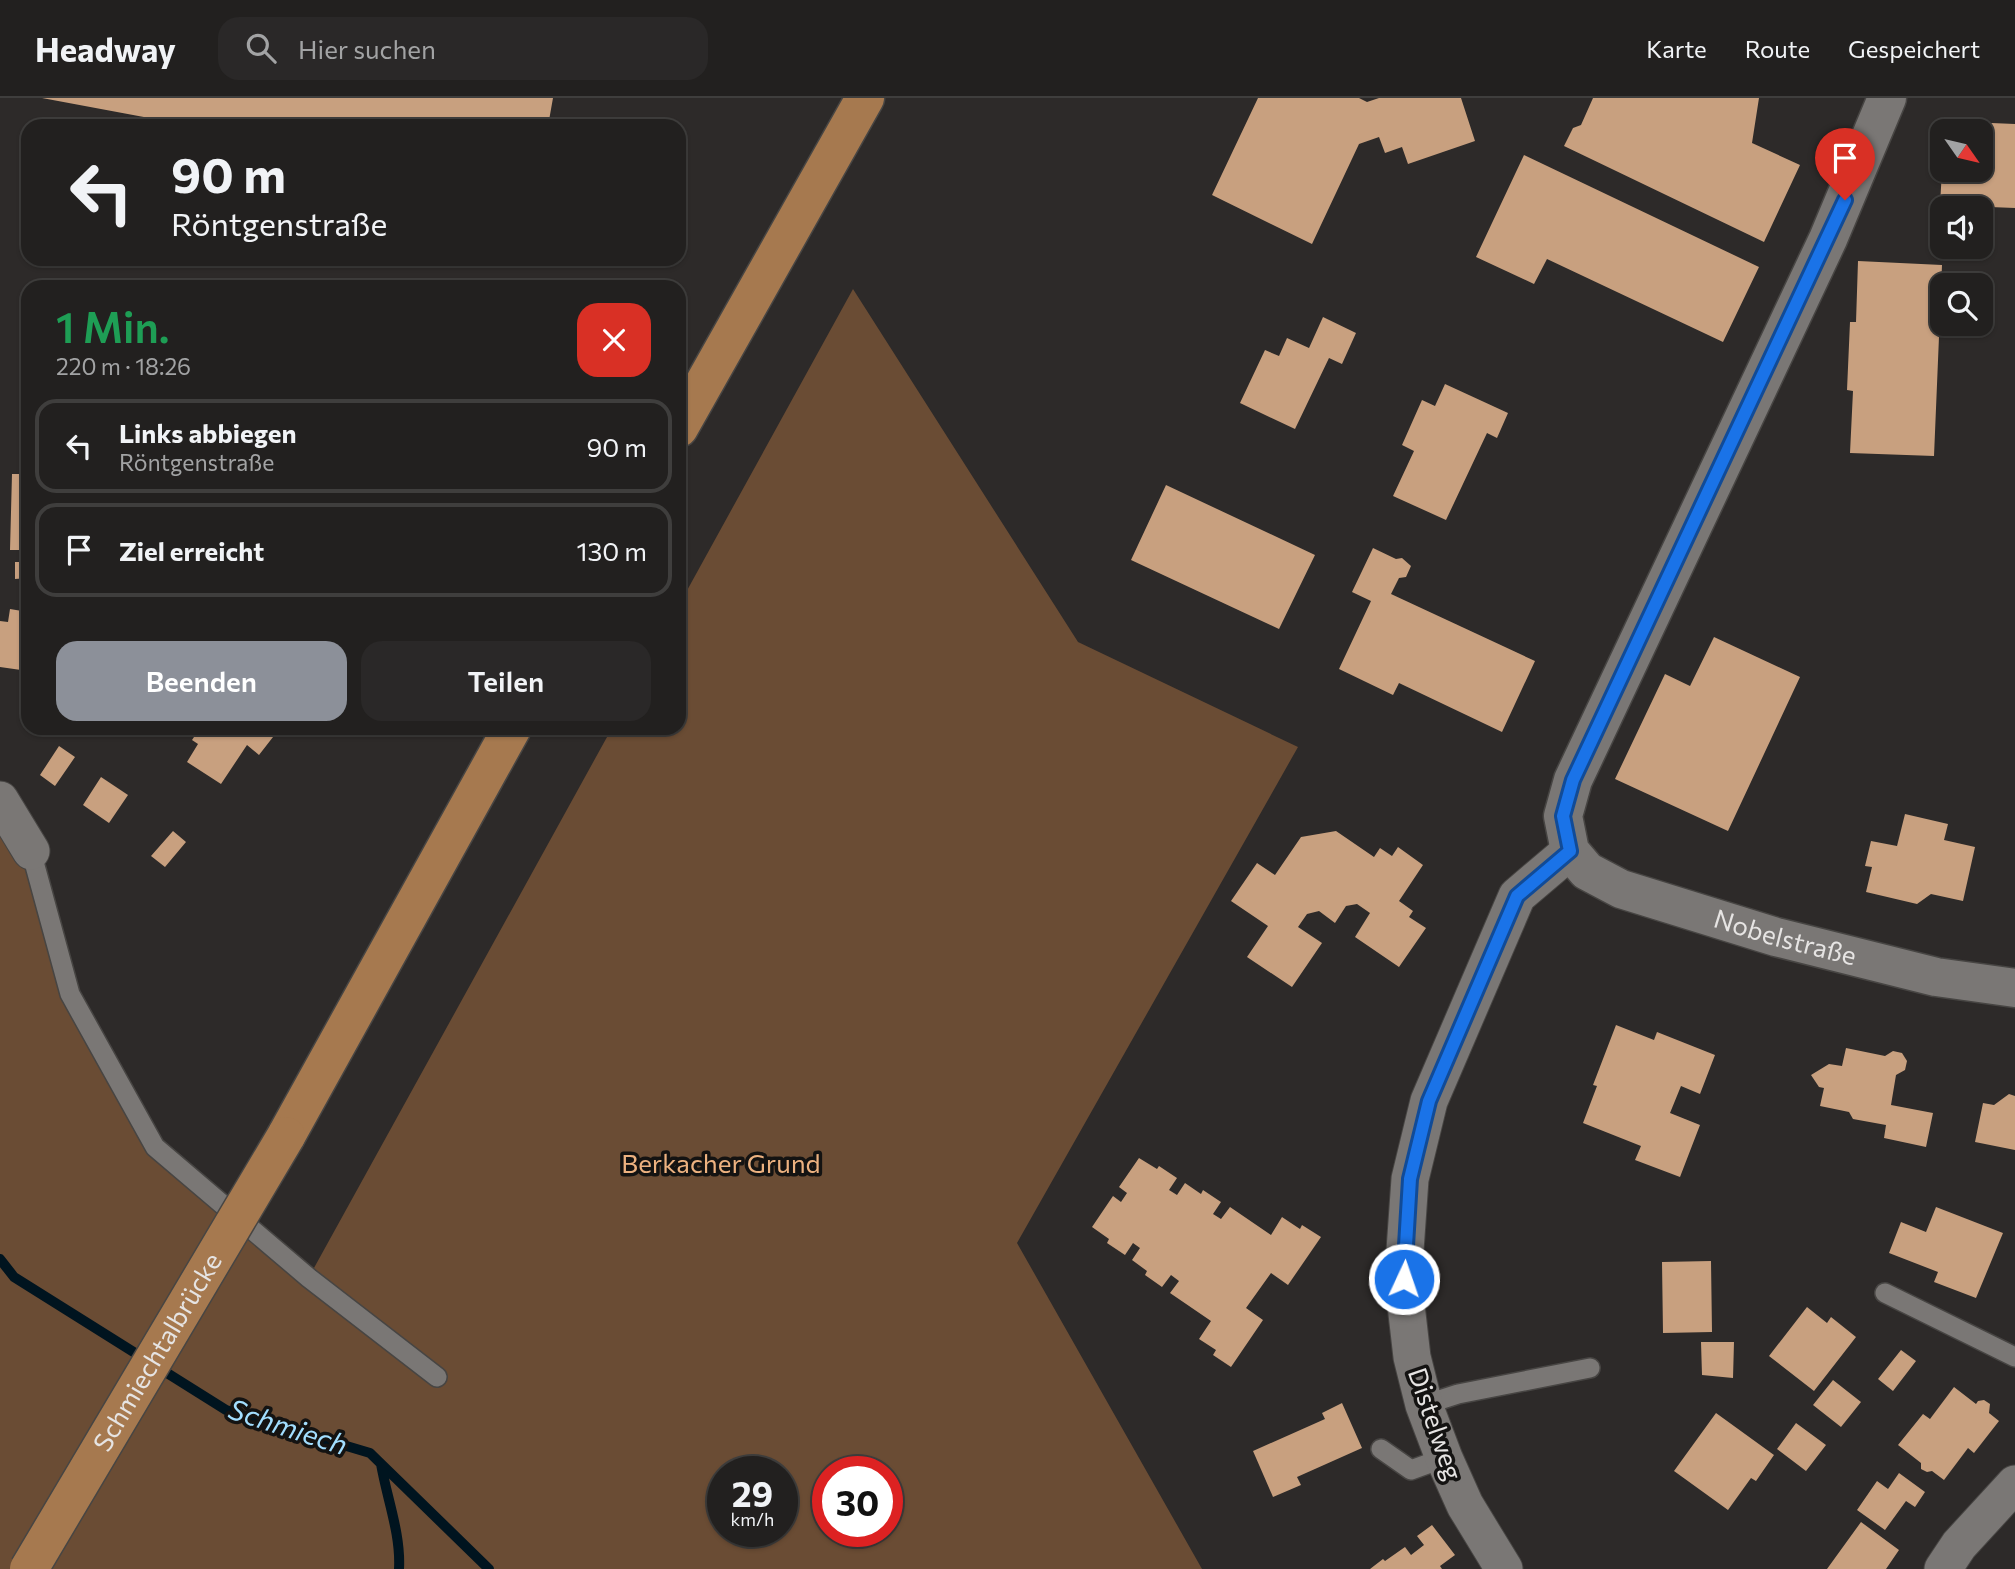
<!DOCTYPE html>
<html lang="de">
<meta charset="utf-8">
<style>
:root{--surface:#22201f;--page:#2a2828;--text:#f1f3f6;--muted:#a2a3a4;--line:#3f3e3d;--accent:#8c9099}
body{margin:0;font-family:Commissioner,sans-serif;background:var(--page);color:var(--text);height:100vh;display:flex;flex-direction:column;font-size:26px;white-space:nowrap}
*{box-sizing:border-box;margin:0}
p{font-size:23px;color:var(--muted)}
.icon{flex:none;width:38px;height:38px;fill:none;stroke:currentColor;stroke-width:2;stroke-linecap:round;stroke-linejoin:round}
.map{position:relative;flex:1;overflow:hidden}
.details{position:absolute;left:21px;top:182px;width:665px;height:455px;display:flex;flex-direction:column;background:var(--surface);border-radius:21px;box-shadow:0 2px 5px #0004,0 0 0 2px var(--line)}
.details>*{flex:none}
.hud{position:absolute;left:21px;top:21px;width:665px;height:147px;border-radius:21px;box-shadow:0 2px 5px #0004,0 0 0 2px var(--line);background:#22201f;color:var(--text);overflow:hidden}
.needle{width:46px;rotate:124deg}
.controls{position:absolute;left:1930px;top:21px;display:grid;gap:14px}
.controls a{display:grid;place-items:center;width:63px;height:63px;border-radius:14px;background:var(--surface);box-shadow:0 2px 5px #0004,0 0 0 2px var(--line);font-size:35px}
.speed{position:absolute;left:707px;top:1358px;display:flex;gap:14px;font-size:35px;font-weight:700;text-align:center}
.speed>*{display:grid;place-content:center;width:91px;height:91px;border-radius:50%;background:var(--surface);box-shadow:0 2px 5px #0004,0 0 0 2px var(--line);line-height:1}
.speed small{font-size:18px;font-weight:400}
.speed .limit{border:10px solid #d22;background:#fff;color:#111}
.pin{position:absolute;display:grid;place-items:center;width:60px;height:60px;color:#fff;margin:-72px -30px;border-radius:50% 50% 50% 0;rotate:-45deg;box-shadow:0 0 7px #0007}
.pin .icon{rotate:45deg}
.me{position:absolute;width:77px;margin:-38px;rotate:3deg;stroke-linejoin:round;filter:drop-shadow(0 0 5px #0008)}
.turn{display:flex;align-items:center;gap:24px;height:147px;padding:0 35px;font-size:32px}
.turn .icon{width:91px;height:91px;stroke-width:2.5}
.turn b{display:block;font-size:49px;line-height:60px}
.round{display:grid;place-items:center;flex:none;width:74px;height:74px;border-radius:21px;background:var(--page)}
.head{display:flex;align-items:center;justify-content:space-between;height:119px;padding:0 35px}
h1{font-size:42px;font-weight:600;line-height:52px;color:#1e9e55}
.action{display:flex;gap:14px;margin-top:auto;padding:14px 35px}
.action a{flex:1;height:80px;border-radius:21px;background:var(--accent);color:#fff;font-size:28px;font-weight:600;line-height:80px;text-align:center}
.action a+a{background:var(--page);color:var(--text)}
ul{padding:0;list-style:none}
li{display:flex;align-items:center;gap:21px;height:94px;margin:0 14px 10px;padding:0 21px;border:4px solid var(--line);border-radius:21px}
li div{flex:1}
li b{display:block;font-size:26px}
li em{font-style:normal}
header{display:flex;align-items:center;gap:42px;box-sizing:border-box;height:98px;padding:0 35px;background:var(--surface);border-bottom:2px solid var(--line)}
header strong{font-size:33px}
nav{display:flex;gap:38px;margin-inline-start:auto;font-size:24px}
.search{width:490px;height:63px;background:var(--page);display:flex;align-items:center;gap:18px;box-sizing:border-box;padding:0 24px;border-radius:21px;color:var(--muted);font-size:26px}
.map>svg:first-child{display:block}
</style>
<header>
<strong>Headway</strong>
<div class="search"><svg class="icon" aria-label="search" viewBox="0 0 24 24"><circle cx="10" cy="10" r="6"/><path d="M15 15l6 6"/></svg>Hier suchen</div>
<nav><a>Karte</a><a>Route</a><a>Gespeichert</a></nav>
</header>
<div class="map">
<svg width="2015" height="1471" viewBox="0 0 2015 1471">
<rect width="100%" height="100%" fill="#2d2a29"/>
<path fill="#6a4c34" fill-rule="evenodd" d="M853 191 1078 544 1298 649 1017 1145 1202 1471H0V702L31 753 70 896 155 1049 309 1179 612 630H679V507ZM723 1374H782V1433H723ZM828 1374H887V1433H828Z"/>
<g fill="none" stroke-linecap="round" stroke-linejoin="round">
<path stroke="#00141f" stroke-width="10" d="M0 1161 14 1179 226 1312 370 1355 489 1471
M381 1366C387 1401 401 1436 399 1471"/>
</g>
<path fill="#c8a07f" d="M42 0H553L548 28H192Z
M1258 0H1359L1367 4 1379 0H1461L1475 43 1408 66 1402 49 1385 55 1379 39 1359 46 1312 146 1212 97Z
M1593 0H1759L1752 45 1800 67 1764 144 1564 48 1573 30 1581 27Z
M1944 23 2015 26V110L1940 107 1942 72H1981V33H1944Z
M1524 57 1759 169 1723 244 1547 161 1534 186 1476 159Z
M1858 163 1942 167 1934 358 1850 355 1853 293 1847 292 1850 224H1856Z
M1323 219 1356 235 1342 266 1329 260 1295 331 1240 305 1265 252 1279 258 1287 240 1309 250Z
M1445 286 1508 315 1497 340 1487 335 1446 422 1393 398 1414 353 1402 347 1422 302 1435 308Z
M12 376H28V452H10Z
M1166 387 1315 457 1279 531 1131 462Z
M1373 450 1396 461 1402 460 1411 468 1406 479 1399 480 1391 496 1535 563 1502 634 1399 585 1393 597 1339 571 1371 503 1352 494Z
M15 464H28V480L15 481Z
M10 511 28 514V573L0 569V523L8 524Z
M1714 539 1800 579 1728 733 1615 681 1665 576 1690 588Z
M138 630H158L151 639Z
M200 630H248L255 634 259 630H280L259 657 247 647 221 686 187 664 198 646 192 642Z
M59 648 75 659 55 688 40 677Z
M101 679 128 697 109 725 83 707Z
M1905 716 1948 726 1944 742 1975 749 1963 803 1931 796 1917 806 1866 794 1872 769 1865 768 1871 743 1897 748Z
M173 733 186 744 165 769 151 758Z
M1336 733 1374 759 1380 750 1392 758 1398 749 1423 767 1399 803 1413 813 1409 819 1426 830 1399 869 1355 839 1370 815 1357 806 1346 808 1335 825 1319 813 1307 816 1298 829 1322 845 1292 889 1247 859 1268 828 1231 803 1257 765 1275 777 1301 739Z
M1616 927 1654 942 1657 934 1715 957 1700 996 1681 988 1670 1015 1700 1027 1680 1079 1635 1062 1641 1048 1583 1025 1597 988 1593 987Z
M1846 950 1885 958 1893 953 1902 955 1907 963 1905 972 1896 977 1891 1007 1933 1015 1926 1049 1884 1040 1886 1027 1853 1021 1849 1014 1820 1008 1824 990 1819 989 1811 977 1829 966 1842 968Z
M2009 996 2015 998V1052L1975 1044 1983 1005 1994 1007Z
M1139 1060 1157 1071 1159 1068 1177 1080 1169 1092 1177 1097 1185 1085 1201 1096 1203 1092 1221 1104 1213 1116 1221 1121 1230 1109 1271 1137 1282 1119 1300 1131 1302 1127 1321 1139 1288 1187 1271 1175 1246 1210 1263 1222 1231 1269 1213 1257 1216 1252 1199 1241 1211 1223 1170 1195 1179 1183 1171 1177 1162 1189 1145 1177 1147 1173 1132 1162 1140 1150 1133 1145 1125 1157 1107 1145 1109 1141 1092 1129 1113 1098 1121 1104 1127 1095 1119 1089Z
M1936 1109 2003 1135 1976 1200 1934 1184 1938 1174 1889 1155 1901 1124 1926 1134Z
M1711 1163 1712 1234 1663 1235 1662 1164Z
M1807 1209 1827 1225 1831 1219 1856 1239 1814 1293 1769 1258Z
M1701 1244H1734L1733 1280 1702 1277Z
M1901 1252 1916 1263 1893 1293 1878 1281Z
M1833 1282 1861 1304 1841 1329 1813 1307Z
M1954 1289 1976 1306 1978 1303 1984 1302 1990 1306 1989 1315 1999 1323 1974 1355 1968 1350 1944 1382 1932 1373 1927 1374 1921 1371V1365L1898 1347 1923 1316 1930 1321Z
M1342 1305 1362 1350 1297 1379 1301 1387 1273 1399 1253 1353 1325 1321 1322 1315Z
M1716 1315 1774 1357 1756 1383 1751 1380 1728 1412 1674 1373Z
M1796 1325 1826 1347 1806 1373 1777 1351Z
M1899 1375 1925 1394 1915 1409 1906 1403 1885 1432 1857 1412 1877 1383 1888 1391Z
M1861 1424 1899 1452 1886 1471H1827Z
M1432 1427 1455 1457 1440 1468 1442 1471H1370L1383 1461 1385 1463 1405 1449 1411 1457 1424 1447 1417 1438Z"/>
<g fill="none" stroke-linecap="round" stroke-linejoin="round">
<defs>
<path id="lane" d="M31 753 70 896 155 1049 309 1180 437 1279
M1885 1195 2015 1259
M1424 1307 1458 1296 1590 1270
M1381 1351 1411 1372 1444 1360"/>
<path id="street" d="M0 702 31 753
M1504 1471 1465 1407 1444 1360 1424 1307 1412 1259 1403 1181 1410 1081 1429 1003 1517 798 1570 753
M1943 1471 1959 1447 2015 1386"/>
<g id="secondary">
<path id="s1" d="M1887 0 1828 141 1573 682 1563 718 1570 753 1587 773 1621 791 1776 839 1936 879 2015 890"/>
</g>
<path id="primary" d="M679 330 865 0
M286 1038 512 630"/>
</defs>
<use href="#lane" stroke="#474543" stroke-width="22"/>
<use href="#street" stroke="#474543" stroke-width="39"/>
<use href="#secondary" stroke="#474543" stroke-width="41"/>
<use href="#primary" stroke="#474543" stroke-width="41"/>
<use href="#lane" stroke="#7a7775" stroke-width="19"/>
<use href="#street" stroke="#7a7775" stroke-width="37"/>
<use href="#secondary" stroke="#7a7775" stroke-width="38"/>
<use href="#primary" stroke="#a6794f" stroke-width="38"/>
<defs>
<g id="primary-bridge">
<path id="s2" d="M29 1471 286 1038"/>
</g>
</defs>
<use href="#primary-bridge" stroke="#474543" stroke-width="41" stroke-linecap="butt"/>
<use href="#primary-bridge" stroke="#a6794f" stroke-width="38"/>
</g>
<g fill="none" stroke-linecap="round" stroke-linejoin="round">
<defs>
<path id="route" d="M1404 1181 1410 1081 1429 1003 1517 798 1570 753 1563 718 1573 682 1845 102"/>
</defs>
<use href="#route" stroke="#114b97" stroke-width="18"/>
<use href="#route" stroke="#1a73e8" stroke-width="12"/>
</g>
<g text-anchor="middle" stroke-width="7" stroke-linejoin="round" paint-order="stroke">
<g font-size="26" fill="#e6e4e3" stroke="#141312">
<text dy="9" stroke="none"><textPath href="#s1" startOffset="1060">Nobelstraße</textPath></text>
<text dy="9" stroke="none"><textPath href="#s2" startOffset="252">Schmiechtalbrücke</textPath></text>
<text transform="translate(1435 1326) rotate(71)" y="9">Distelweg</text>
</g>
<g font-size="26" fill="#edb280" stroke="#141312">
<text x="721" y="1075">Berkacher Grund</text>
</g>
<g font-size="28" font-style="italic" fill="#a2deff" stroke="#141312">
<text transform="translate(288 1329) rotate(18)" y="10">Schmiech</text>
</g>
</g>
</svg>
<div class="controls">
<a><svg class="needle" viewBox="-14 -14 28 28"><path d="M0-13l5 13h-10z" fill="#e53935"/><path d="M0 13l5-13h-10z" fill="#a2a3a4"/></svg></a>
<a><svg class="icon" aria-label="sound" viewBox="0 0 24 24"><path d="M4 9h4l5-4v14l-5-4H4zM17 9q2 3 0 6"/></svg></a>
<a><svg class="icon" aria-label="search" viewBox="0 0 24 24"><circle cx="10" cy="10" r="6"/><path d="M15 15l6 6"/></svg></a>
</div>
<div class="speed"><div>29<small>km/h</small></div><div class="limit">30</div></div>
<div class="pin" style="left:1845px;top:102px;background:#d93025"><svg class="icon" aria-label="arrive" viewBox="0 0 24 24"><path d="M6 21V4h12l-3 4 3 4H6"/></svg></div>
<svg class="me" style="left:1404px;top:1181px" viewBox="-20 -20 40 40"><circle r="17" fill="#1a73e8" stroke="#fff" stroke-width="3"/><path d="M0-11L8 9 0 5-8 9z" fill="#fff"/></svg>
<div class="hud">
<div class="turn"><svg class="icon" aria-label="left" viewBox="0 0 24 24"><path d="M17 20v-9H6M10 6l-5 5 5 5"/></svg><div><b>90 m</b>Röntgenstraße</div></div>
</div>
<section class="details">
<div class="head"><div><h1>1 Min.</h1><p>220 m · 18:26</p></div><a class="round" style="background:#d93025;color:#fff"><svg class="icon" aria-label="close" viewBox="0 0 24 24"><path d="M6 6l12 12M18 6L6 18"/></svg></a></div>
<ul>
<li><svg class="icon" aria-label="left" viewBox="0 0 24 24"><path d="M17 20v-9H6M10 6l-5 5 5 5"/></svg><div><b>Links abbiegen</b><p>Röntgenstraße</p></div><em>90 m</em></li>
<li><svg class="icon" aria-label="arrive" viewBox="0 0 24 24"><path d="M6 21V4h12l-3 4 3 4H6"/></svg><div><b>Ziel erreicht</b></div><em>130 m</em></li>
</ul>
<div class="action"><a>Beenden</a><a>Teilen</a></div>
</section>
</div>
